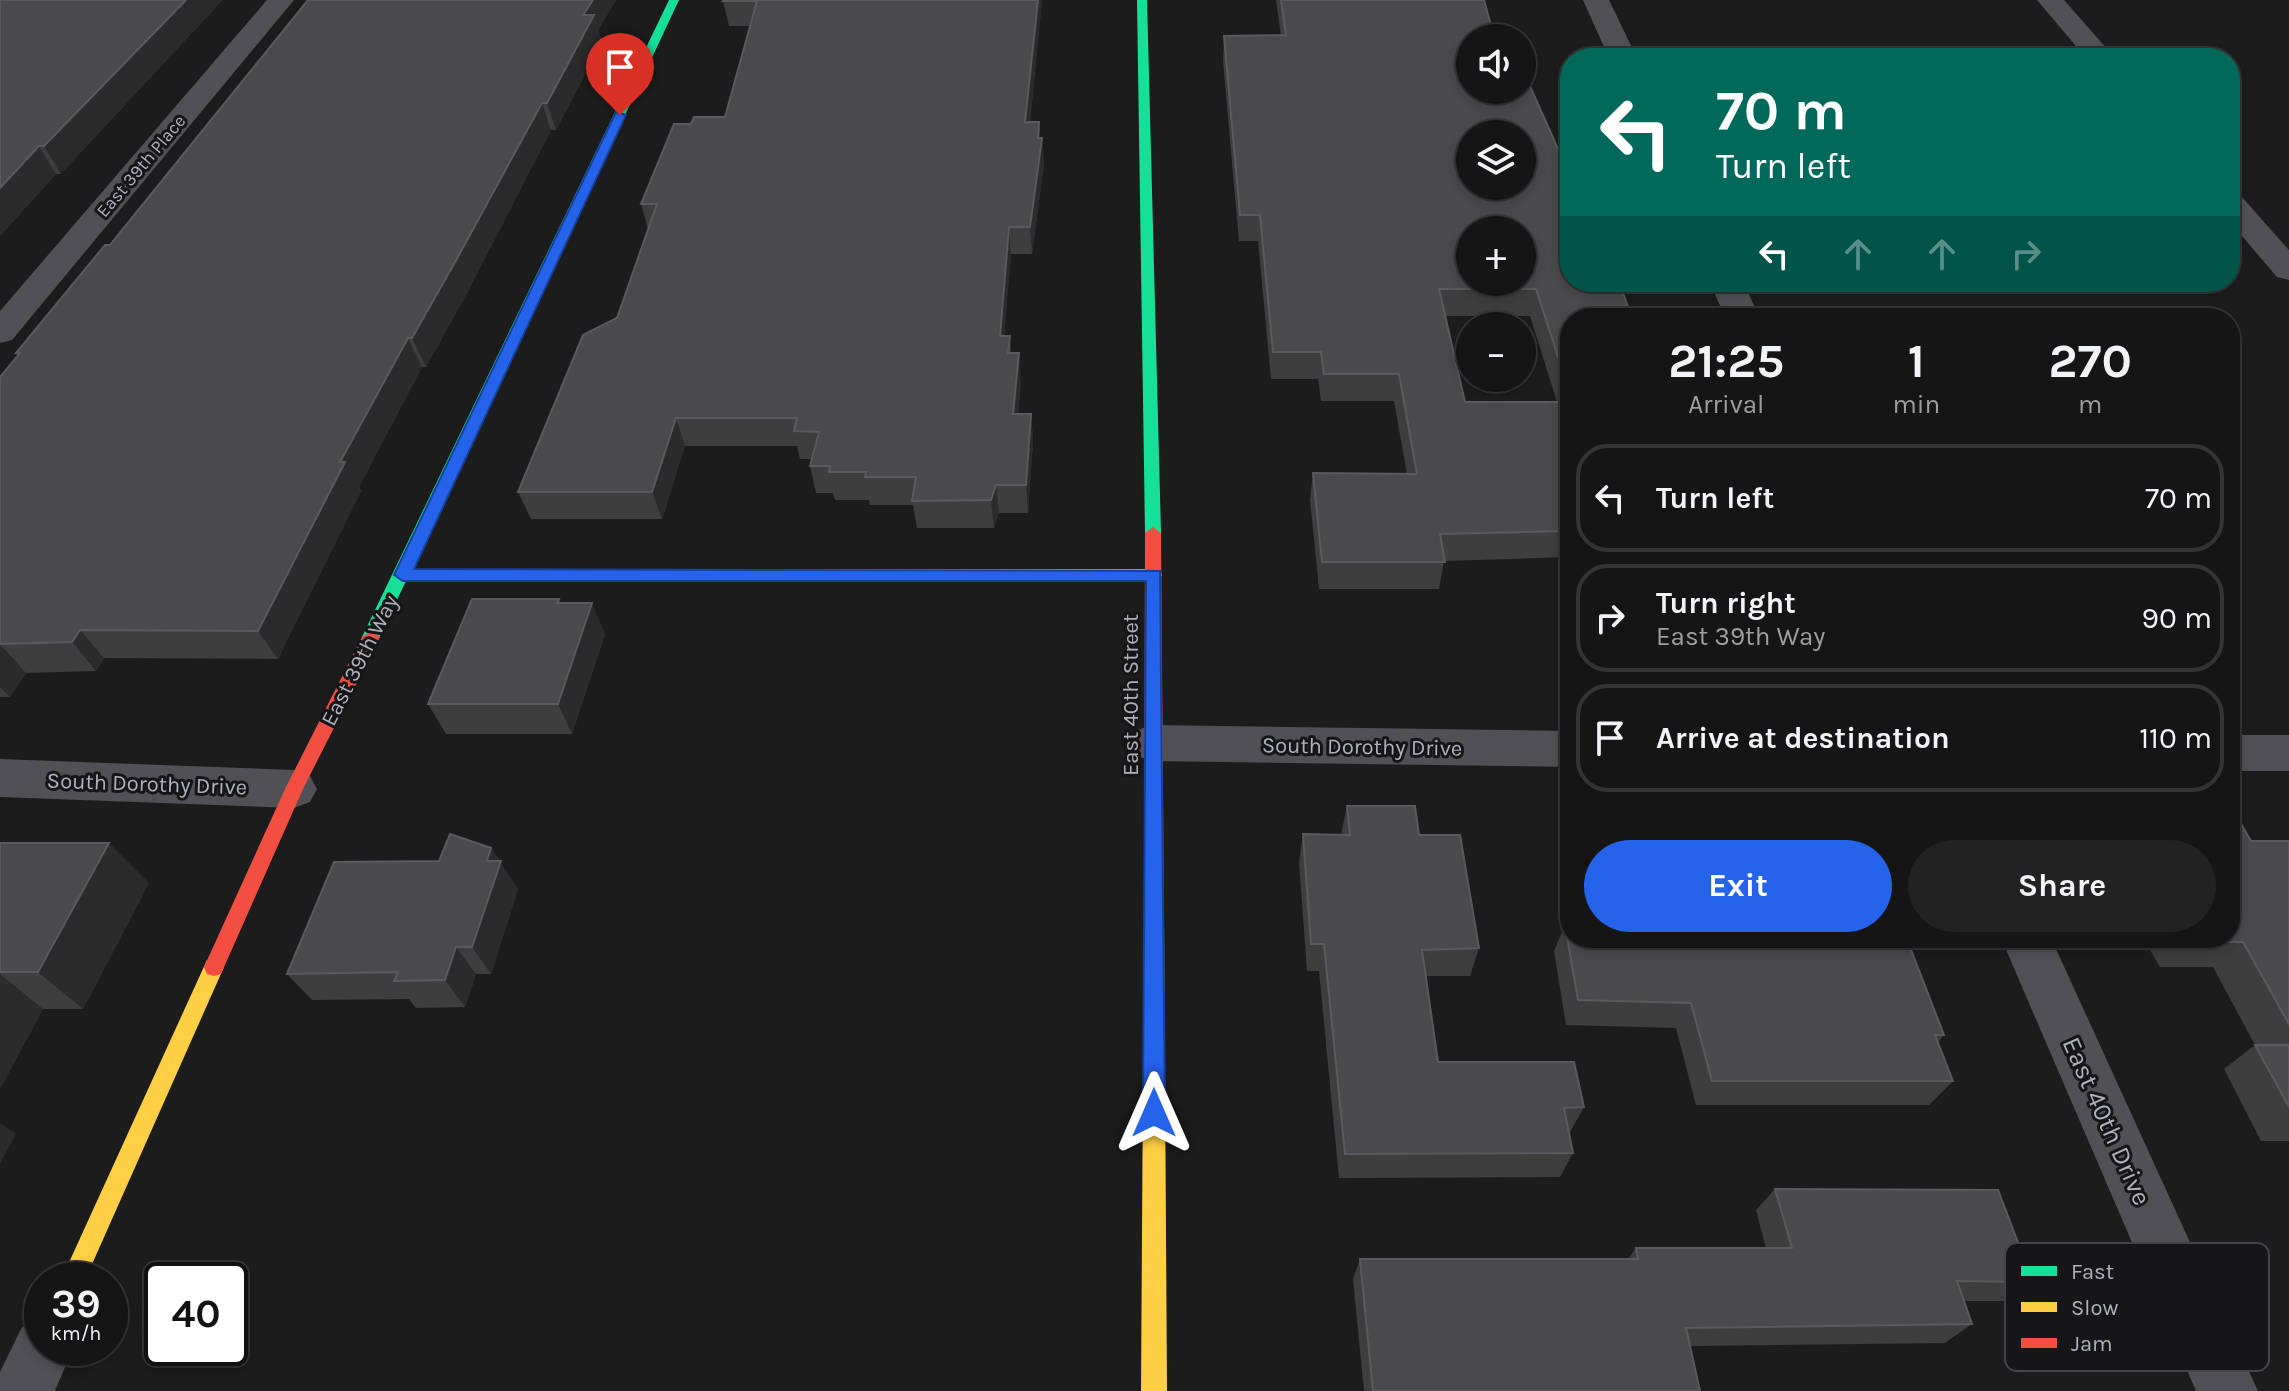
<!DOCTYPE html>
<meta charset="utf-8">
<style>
:root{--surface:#151515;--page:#222;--text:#f1f3f6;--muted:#9d9fa0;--line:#343434;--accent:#2563eb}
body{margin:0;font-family:Karla,sans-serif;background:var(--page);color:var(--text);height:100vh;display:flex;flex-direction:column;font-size:30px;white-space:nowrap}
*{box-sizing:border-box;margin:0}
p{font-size:26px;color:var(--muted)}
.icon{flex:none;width:44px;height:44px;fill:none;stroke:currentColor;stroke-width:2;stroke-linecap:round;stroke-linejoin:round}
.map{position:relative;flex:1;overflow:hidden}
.side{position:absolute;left:1560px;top:308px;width:680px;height:640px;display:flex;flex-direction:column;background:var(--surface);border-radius:32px;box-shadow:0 4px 12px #0003,0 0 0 2px var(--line)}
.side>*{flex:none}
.top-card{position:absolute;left:1560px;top:48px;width:680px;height:244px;border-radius:32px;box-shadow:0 4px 12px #0003,0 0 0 2px var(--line);background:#00695c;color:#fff;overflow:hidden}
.buttons{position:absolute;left:1456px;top:24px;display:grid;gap:16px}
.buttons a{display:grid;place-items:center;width:80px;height:80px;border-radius:50%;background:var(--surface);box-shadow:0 4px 12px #0003,0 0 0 2px var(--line);font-size:40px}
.speed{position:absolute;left:24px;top:1262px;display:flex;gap:16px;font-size:40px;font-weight:700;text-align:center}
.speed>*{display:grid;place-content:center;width:104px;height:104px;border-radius:50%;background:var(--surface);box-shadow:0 4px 12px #0003,0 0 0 2px var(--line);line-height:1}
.speed small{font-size:20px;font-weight:400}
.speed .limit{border:4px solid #111;border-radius:12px;background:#fff;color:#111}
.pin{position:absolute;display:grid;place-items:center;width:68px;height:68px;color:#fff;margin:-82px -34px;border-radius:50% 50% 50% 0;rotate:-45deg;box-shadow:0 0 8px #0007}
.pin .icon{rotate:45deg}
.me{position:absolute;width:88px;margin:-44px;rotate:0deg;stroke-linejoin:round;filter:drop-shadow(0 0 6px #0008)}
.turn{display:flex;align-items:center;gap:28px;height:168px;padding:0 24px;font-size:36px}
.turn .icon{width:104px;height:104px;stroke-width:2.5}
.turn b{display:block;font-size:56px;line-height:68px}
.lanes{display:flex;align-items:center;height:76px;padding:0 24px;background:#0003;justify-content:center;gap:40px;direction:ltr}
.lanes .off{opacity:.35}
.eta{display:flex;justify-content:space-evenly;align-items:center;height:136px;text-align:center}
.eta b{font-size:48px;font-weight:700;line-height:56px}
.cta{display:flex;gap:16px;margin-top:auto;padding:16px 24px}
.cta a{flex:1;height:92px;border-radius:48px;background:var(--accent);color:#fff;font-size:32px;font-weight:700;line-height:92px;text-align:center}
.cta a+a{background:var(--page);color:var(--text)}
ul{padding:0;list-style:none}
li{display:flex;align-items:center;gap:24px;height:108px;margin:0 16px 12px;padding:0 8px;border:4px solid var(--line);border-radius:32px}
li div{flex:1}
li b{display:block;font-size:30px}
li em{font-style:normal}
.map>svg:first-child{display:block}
</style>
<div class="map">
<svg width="2289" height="1391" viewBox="0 0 2289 1391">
<rect width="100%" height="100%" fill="#1c1c1c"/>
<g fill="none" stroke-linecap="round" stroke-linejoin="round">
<path fill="#515155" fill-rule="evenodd" d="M267 0H294L12 340 0 343V311Z
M1583 0H1609L1637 58H1609Z
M2037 0H2064L2115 58H2086Z
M2230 194 2241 196 2289 250V280L2277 277 2230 222Z
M1709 282H1743L1760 318H1726Z
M1153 725 1570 731V767L1153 761 1137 756 1130 743 1137 730Z
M2230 735H2289V771H2230Z
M0 759 294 770 310 776 317 789 310 802 294 808 0 797Z
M2001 938H2051L2258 1391H2196Z
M42 1318V1348H73L55 1391H0V1372L22 1327Z"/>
<path fill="#16e098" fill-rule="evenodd" d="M669 0H679L412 569H1154L1160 571 1162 575 1160 579 406 581 377 642H365L362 637Z
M1137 0H1147L1161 533 1153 539 1145 533Z"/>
<path fill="#ffcf43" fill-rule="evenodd" d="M1154 910 1161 913 1164 919 1167 1391H1141L1144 919 1147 913Z
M214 958 221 960 224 967 85 1280H61L207 960Z"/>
<path fill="#f24e42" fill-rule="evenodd" d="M1153 527 1161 533 1164 919 1161 925 1154 928 1147 925 1144 919 1145 533Z
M371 631 380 637 303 789 221 974 214 976 207 974 204 967 285 789 362 637Z"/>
</g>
<path fill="#3e3e3f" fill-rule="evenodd" d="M0 0 61 174H56L0 236Z
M308 0H616L598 30 602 42 556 130H551L467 293 426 367H422L359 487 361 491 278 659 104 658 96 671 26 673 10 697H0V377L18 355 16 353 110 245Z
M1042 0 1030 122H1039L1040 138H1042L1044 164 1032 254H1011L1004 336H1010L1011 353 1021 381 1018 414H1031L1033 441 1028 513H999L994 528H917L913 505H870L869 500H835L833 493H816L810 466 812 459H800L797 446H685L662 519H531L518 492 617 318 648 229 641 204 725 117 750 26H729L723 1Z
M1276 0H1484L1570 318V557L1444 561 1439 589H1319L1310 500 1313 473 1407 474 1394 401H1321L1318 379H1271L1258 241H1239L1223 61 1224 36 1281 35ZM1445 316H1530L1557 402H1465Z
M559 599 561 603 605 634 572 734H446L428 704Z
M1347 806 1419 835 1479 948 1470 976H1425L1438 1062 1584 1107 1570 1132H1569L1573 1153 1560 1177 1339 1178 1319 971H1307L1299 863 1303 834 1341 835Z
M2251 841H2289V1141H2261L2224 1069 2255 1045 2213 967H2160L2143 938H2230Z
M0 843 149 883 83 1009H43L0 1089Z
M491 848 518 889 491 974H476L465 1007 416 1008 409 999 312 1000 287 974 439 861Z
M1565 925 1912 942 1909 946 1944 1035 1938 1042 1953 1081 1929 1105H1696L1676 1028 1566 1025 1554 951Z
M1775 1189 2033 1282 2005 1301H1964L1972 1324 1945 1343 1690 1346 1700 1391H1364L1353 1279 1360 1259H1628L1636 1248H1766L1756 1210Z"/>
<path fill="#2b2b2c" d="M186 0H223L61 174 44 146Z
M593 0H616L598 30 602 42 556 130 547 103 583 15Z
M1038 0H1042L1027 148 1025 122Z
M542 103 551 130 467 293 426 367 412 338Z
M1039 122 1041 150 1042 138 1044 164 1032 254 1030 227Z
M39 146 56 174 0 236V188Z
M1009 227 1011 254 1002 363 1000 336Z
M408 338 422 367 359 487 361 491 278 659 258 631 340 462Z
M1019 353 1021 381 1016 441 1013 414Z
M1031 414 1033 441 1028 513 1026 485Z
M676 418 685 446 662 519 652 492Z
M996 485 999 513 994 528 991 500Z
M592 603 605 634 572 734 558 704Z
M80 630 104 658 96 671 72 642Z
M0 644 26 673 10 697 0 687Z
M109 843 149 883 83 1009 38 972Z
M491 848 518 889 491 974 472 947 487 861Z
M456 947 476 974 465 1007 445 980Z
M0 974 43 1009 0 1089Z
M0 1123 16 1134 0 1164Z"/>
<path fill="#4a4a4d" stroke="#5a5a5e" stroke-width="2" fill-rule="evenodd" d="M0 0H186L44 146H39L0 188Z
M308 0H593L583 15H594L547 103H542L454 264 412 338H408L340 462H345L258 631 80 630 72 642 0 644V377L20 353H16L105 245H110Z
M724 0H1038L1025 122H1039L1038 138H1042L1030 227H1009L1000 336H1010L1008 353H1019L1013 414H1031L1026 485H996L991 500 912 501 916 477H865L866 472H829L830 466H810L819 432 794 431 797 418H676L652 492H518L583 335 617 318 657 204H641L674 124H691L694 117H725L757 1H723Z
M1281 0H1484L1492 29H1505L1508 38H1470V90H1522V68L1570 176V282H1619L1632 318H1570V394L1536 289H1439L1465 402H1570V531L1440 534 1445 562H1322L1313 473 1417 474 1399 374H1324L1321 352H1273L1260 215H1240L1224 36 1286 35ZM1470 134H1522V186H1470ZM1470 230H1522V282H1470Z
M472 599H559L557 603H592L558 704H428Z
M1347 806H1415L1419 835H1460L1479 948 1422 950 1438 1062H1574L1584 1107 1564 1108 1573 1153 1345 1154 1324 944H1311L1303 834 1350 835Z
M2230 822H2240L2251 841H2289V1024L2243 942H2188L2185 938H2230Z
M450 834 491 848 487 861H501L472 947H456L445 980 394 981 398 972 287 974 334 862 439 861Z
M0 843H109L38 972H0Z
M1565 925H1570V938H1911L1912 942H1908L1944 1035H1935L1953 1081H1712L1691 1003 1578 1000Z
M2255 1045H2289V1107Z
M1775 1189 1998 1190 2033 1282 1957 1281 1972 1324 1686 1328 1700 1391H1373L1360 1259H1638L1636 1248H1792Z"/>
<path fill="#2563eb" stroke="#184099" stroke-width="2" d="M616 112 626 115 414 569 1160 571 1165 1113 1162 1121 1154 1124 1146 1121 1143 1113 1146 581H403L394 575Z"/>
<g text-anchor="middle" stroke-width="6" stroke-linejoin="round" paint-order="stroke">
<g font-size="18" fill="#afb2bb" stroke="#161618">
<text transform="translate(141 166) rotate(-50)" y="6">East 39th Place</text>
</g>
<g font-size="22" fill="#afb2bb" stroke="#161618">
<text transform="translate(359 660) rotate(-63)" y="8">East 39th Way</text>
<text transform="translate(1130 695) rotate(-90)" y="8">East 40th Street</text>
<text transform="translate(1362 746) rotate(1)" y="8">South Dorothy Drive</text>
<text transform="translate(147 783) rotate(2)" y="8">South Dorothy Drive</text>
</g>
<g font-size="26" fill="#afb2bb" stroke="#161618">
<text transform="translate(2107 1121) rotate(66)" y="9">East 40th Drive</text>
</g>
</g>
<rect x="2005" y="1243" width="264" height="128" rx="12" fill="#161618" stroke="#444549" stroke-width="2"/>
<rect x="2021" y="1266" width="36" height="10" fill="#16e098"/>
<rect x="2021" y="1302" width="36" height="10" fill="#ffcf43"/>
<rect x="2021" y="1338" width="36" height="10" fill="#f24e42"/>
<g font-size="22" fill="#afb2bb">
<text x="2071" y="1279">Fast</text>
<text x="2071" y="1315">Slow</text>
<text x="2071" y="1351">Jam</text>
</g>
</svg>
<div class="buttons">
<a><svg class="icon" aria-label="sound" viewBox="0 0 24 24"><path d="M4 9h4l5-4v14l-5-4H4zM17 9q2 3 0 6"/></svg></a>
<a><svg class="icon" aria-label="layers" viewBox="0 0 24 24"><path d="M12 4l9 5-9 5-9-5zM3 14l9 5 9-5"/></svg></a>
<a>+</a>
<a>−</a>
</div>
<div class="speed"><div>39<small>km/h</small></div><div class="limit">40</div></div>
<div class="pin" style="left:620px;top:115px;background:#d93025"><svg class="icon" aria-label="arrive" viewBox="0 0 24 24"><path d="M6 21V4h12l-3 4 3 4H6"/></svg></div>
<svg class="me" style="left:1154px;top:1113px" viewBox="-20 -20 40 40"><path d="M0-17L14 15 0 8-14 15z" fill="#2563eb" stroke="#fff" stroke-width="4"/></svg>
<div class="top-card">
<div class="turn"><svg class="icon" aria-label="left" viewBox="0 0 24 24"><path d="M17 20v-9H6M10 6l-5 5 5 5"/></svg><div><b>70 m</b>Turn left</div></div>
<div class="lanes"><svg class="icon" aria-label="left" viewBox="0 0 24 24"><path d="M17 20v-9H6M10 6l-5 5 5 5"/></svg><svg class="icon off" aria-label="ahead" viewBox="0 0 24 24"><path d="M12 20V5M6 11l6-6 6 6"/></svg><svg class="icon off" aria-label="ahead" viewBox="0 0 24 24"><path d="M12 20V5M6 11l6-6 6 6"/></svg><svg class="icon off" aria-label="right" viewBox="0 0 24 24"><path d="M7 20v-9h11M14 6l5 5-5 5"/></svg></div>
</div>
<section class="side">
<div class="eta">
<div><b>21:25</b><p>Arrival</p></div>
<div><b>1</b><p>min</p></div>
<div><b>270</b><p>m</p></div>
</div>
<ul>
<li><svg class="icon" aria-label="left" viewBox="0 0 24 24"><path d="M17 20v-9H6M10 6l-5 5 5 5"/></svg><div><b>Turn left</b></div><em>70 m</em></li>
<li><svg class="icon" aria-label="right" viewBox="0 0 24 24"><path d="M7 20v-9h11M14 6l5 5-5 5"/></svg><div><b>Turn right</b><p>East 39th Way</p></div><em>90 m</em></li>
<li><svg class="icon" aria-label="arrive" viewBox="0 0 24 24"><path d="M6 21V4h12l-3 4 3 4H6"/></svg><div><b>Arrive at destination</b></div><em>110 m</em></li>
</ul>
<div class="cta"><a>Exit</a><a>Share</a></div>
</section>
</div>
